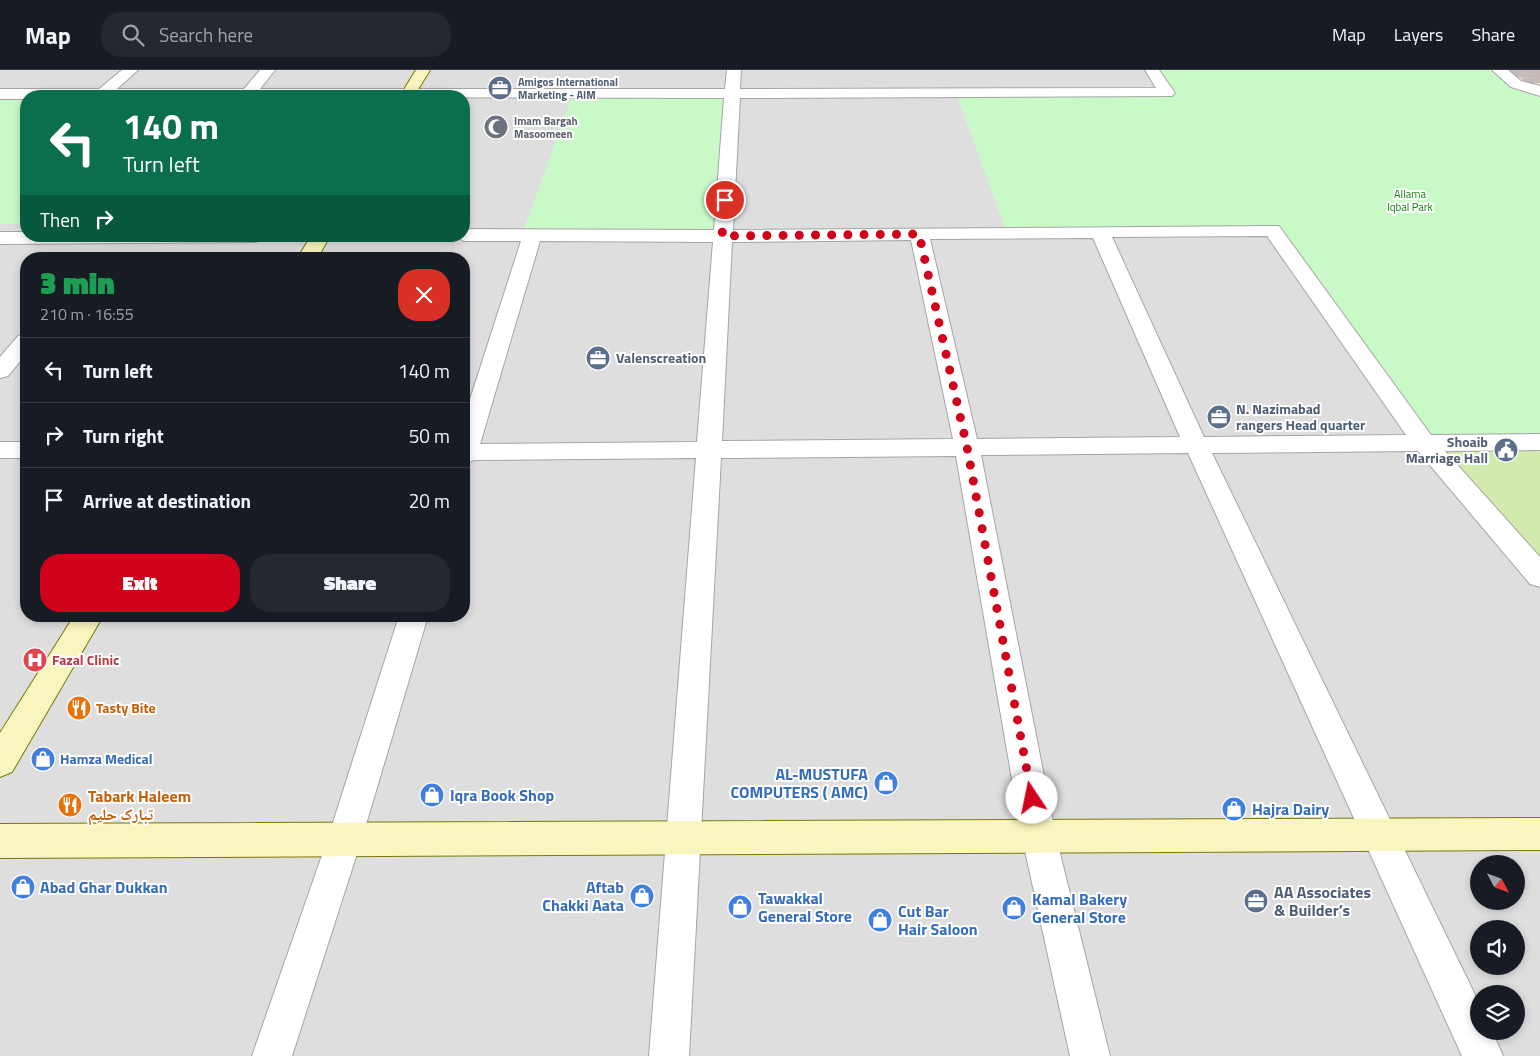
<!DOCTYPE html>
<meta charset="utf-8">
<style>
:root{--surface:#171b24;--page:#242831;--text:#f1f3f6;--muted:#9ea1a6;--line:#363941;--accent:#d0031b}
body{margin:0;font-family:"Titillium Web","Noto Naskh Arabic",sans-serif;background:var(--page);color:var(--text);height:100vh;display:flex;flex-direction:column;font-size:19px;white-space:nowrap}
*{box-sizing:border-box;margin:0}
p{font-size:16px;color:var(--muted)}
.icon{flex:none;width:28px;height:28px;fill:none;stroke:currentColor;stroke-width:2;stroke-linecap:round;stroke-linejoin:round}
.map{position:relative;flex:1;overflow:hidden}
.side{position:absolute;left:20px;top:182px;width:450px;height:370px;display:flex;flex-direction:column;background:var(--surface);border-radius:20px;box-shadow:0 2px 8px #0003}
.side>*{flex:none}
.guide{position:absolute;left:20px;top:20px;width:450px;height:152px;border-radius:20px;box-shadow:0 2px 8px #0003;background:#0b6e4f;color:#fff;overflow:hidden}
.needle{width:32px;rotate:131deg}
.fabs{position:absolute;left:1470px;top:785px;display:grid;gap:10px}
.fabs a{display:grid;place-items:center;width:55px;height:55px;border-radius:50%;background:var(--surface);box-shadow:0 2px 8px #0003;font-size:25px}
.pin{position:absolute;display:grid;place-items:center;width:42px;height:42px;color:#fff;margin:-21px;border:2px solid #fff;border-radius:50%;box-shadow:0 1px 5px #0007}
.me{position:absolute;width:55px;margin:-28px;rotate:349deg;stroke-linejoin:round;filter:drop-shadow(0 0 4px #0008)}
.turn{display:flex;align-items:center;gap:18px;height:105px;padding:0 20px;font-size:22px}
.turn .icon{width:65px;height:65px;stroke-width:2.5}
.turn b{display:block;font-size:35px;line-height:42px}
.then{display:flex;align-items:center;height:48px;padding:0 20px;background:#0003;gap:10px;font-size:19px}
.round{display:grid;place-items:center;flex:none;width:52px;height:52px;border-radius:20px;background:var(--page)}
.overview{display:flex;align-items:center;justify-content:space-between;height:85px;padding:0 20px}
h1{font-size:30px;font-weight:800;line-height:38px;color:#1e9e55}
.cta{display:flex;gap:10px;margin-top:auto;padding:10px 20px}
.cta a{flex:1;height:58px;border-radius:20px;background:var(--accent);color:#fff;font-size:20px;font-weight:800;line-height:58px;text-align:center}
.cta a+a{background:var(--page);color:var(--text)}
ul{padding:0;list-style:none}
li{display:flex;align-items:center;gap:15px;height:65px;padding:0 20px;border-top:1px solid var(--line)}
li div{flex:1}
li b{display:block;font-size:19px}
li em{font-style:normal}
header{display:flex;align-items:center;gap:30px;box-sizing:border-box;height:70px;padding:0 25px;background:var(--surface);border-bottom:1px solid var(--line)}
header strong{font-size:24px}
nav{display:flex;gap:28px;margin-inline-start:auto;font-size:18px}
.search{width:350px;height:45px;background:var(--page);display:flex;align-items:center;gap:12px;box-sizing:border-box;padding:0 18px;border-radius:20px;color:var(--muted);font-size:19px}
.map>svg:first-child{display:block}
</style>
<header>
<strong>Map</strong>
<div class="search"><svg class="icon" aria-label="search" viewBox="0 0 24 24"><circle cx="10" cy="10" r="6"/><path d="M15 15l6 6"/></svg>Search here</div>
<nav><a>Map</a><a>Layers</a><a>Share</a></nav>
</header>
<div class="map">
<svg width="1540" height="986" viewBox="0 0 1540 986">
<rect width="100%" height="100%" fill="#f1ede8"/>
<path fill="#dfdede" fill-rule="evenodd" d="M0 0H1540V986H0ZM26 26H464V166H26ZM26 189H464V546H26ZM1479 794H1516V831H1479ZM1479 859H1516V896H1479ZM1479 924H1516V961H1479Z"/>
<path fill="#d3eaaf" d="M1540 372V506L1424 373Z"/>
<path fill="#c9f9c7" d="M1152 0H1499L1540 21V372L1424 373 1272 160 1007 163 956 23H1167Z
M732 23 722 166 522 165 573 24Z
M0 29H26V154H0Z"/>
<path fill="#c6bcb7" stroke="#c3b2aa" d="M1506 0H1540V7L1514 6Z
M1522 8H1540V12L1528 13Z"/>
<g fill="none" stroke-linecap="round" stroke-linejoin="round">
<defs>
<path id="street" d="M122 0H138L117 19H244L260 0H275L260 19H725L727 0H741L740 19 1156 18 1145 0H1159L1175 23 1172 26 740 28 733 160 1279 156 1431 365 1540 364V380L1445 381 1540 487V517L1530 514 1418 381 1212 383 1479 933V961H1492L1503 986H1462L1188 383 981 385 1056 767 1110 986H1070L1022 767 956 386 721 388 689 986H649L696 388 474 390 464 394V348L521 171H464L455 166H464V159L714 160 724 28 26 26V29H0V19H99ZM1267 166 1406 365 1204 367 1112 167ZM1093 168 1180 367 977 369 930 169ZM911 170 953 369 722 371 732 172ZM540 171 713 172 697 372 480 374Z
M1492 0H1508L1521 11 1540 16V26L1511 17Z
M0 162H26V166H264L262 170 255 172 0 174Z
M26 264V284L8 306 0 308V287L18 266Z
M0 372H26V388H0Z
M399 546H428L362 768 292 986H252L328 768Z"/>
<path id="secondary" d="M416 0H430L414 26H400Z
M311 166H330L317 189H297Z
M74 546H103L12 702 0 707V663Z
M1540 748V780L0 788V754Z"/>
</defs>
<use href="#street" stroke="#a5a5a5" stroke-width="2"/>
<use href="#secondary" stroke="#7a7906" stroke-width="2"/>
<use href="#street" fill="#fff" fill-rule="evenodd"/>
<use href="#secondary" fill="#f9f5be" fill-rule="evenodd"/>
</g>
<g fill="none" stroke-linecap="round" stroke-linejoin="round">
<path stroke="#d0031b" stroke-width="9" stroke-dasharray="0 16.2" d="M725 130 722 166 919 164 967 377 1032 728"/>
</g>
<defs>
<symbol id="office-disc" viewBox="-11 -11 22 22"><circle r="9.5" fill="#5c6f8a" stroke="#fff"/><path d="M-6-3h4V-5.5h4V-3h4V5H-6ZM-1-4.5V-3h2v-1.5ZM-6 0V1H6V0Z" fill="#fff"/></symbol>
<symbol id="mosque-disc" viewBox="-11 -11 22 22"><circle r="9.5" fill="#6b7280" stroke="#fff"/><path d="M3.5-4.9A6 6 0 1 0 3.5 4.9A5 5 0 1 1 3.5-4.9Z" fill="#fff"/></symbol>
<symbol id="civic-disc" viewBox="-11 -11 22 22"><circle r="9.5" fill="#5c6f8a" stroke="#fff"/><path d="M-.6-6.5H3V-4.5H.6V-3L4-1V1h2V6H-6V1h2V-1L-.6-3ZM-1.2 2.5V6h2.4V2.5Z" fill="#fff"/></symbol>
<symbol id="hospital-disc" viewBox="-11 -11 22 22"><circle r="9.5" fill="#e0444e" stroke="#fff"/><path d="M-5-5h3v3.5h4V-5h3V5h-3V1.5h-4V5h-3Z" fill="#fff"/></symbol>
<symbol id="restaurant-disc" viewBox="-11 -11 22 22"><circle r="9.5" fill="#e8710a" stroke="#fff"/><path d="M-5-6h1v4h1v-4h1v4h1v-4h1v5L-1.5 .5V6h-2V.5L-5-1ZM5-6V6H3V1.5H1.5Q1.5-4 5-6Z" fill="#fff"/></symbol>
<symbol id="shop-disc" viewBox="-11 -11 22 22"><circle r="9.5" fill="#3f7fe0" stroke="#fff"/><path d="M-5-2.5h2.3a2.7 3.5 0 0 1 5.4 0H5L5.5 6h-11ZM-1.5-2.5h3a1.5 2.3 0 0 0-3 0Z" fill="#fff"/></symbol>
</defs>
<g fill-rule="evenodd">
<use href="#office-disc" x="486" y="4" width="28" height="28"/>
<use href="#mosque-disc" x="482" y="43" width="28" height="28"/>
<use href="#office-disc" x="584" y="274" width="28" height="28"/>
<use href="#office-disc" x="1205" y="333" width="28" height="28"/>
<use href="#civic-disc" x="1492" y="366" width="28" height="28"/>
<use href="#hospital-disc" x="21" y="576" width="28" height="28"/>
<use href="#restaurant-disc" x="65" y="624" width="28" height="28"/>
<use href="#shop-disc" x="29" y="675" width="28" height="28"/>
<use href="#shop-disc" x="872" y="699" width="28" height="28"/>
<use href="#shop-disc" x="418" y="711" width="28" height="28"/>
<use href="#restaurant-disc" x="56" y="721" width="28" height="28"/>
<use href="#shop-disc" x="1220" y="725" width="28" height="28"/>
<use href="#shop-disc" x="9" y="803" width="28" height="28"/>
<use href="#shop-disc" x="628" y="812" width="28" height="28"/>
<use href="#office-disc" x="1242" y="817" width="28" height="28"/>
<use href="#shop-disc" x="726" y="823" width="28" height="28"/>
<use href="#shop-disc" x="1000" y="824" width="28" height="28"/>
<use href="#shop-disc" x="866" y="836" width="28" height="28"/>
</g>
<g text-anchor="middle" stroke-width="4" stroke-linejoin="round" paint-order="stroke">
<g font-size="11" font-weight="bold" fill="#4e5e75" stroke="#fff" text-anchor="start">
<text x="518" y="16">Amigos International<tspan x="518" dy="13">Marketing - AIM</tspan></text>
</g>
<g font-size="11" font-weight="bold" fill="#5b616d" stroke="#fff" text-anchor="start">
<text x="514" y="55">Imam Bargah<tspan x="514" dy="13">Masoomeen</tspan></text>
</g>
<g font-size="11" fill="#11810d" stroke="#fff">
<text x="1410" y="128">Allama<tspan x="1410" dy="13">Iqbal Park</tspan></text>
</g>
<g font-size="14" font-weight="bold" fill="#4e5e75" stroke="#fff" text-anchor="start">
<text x="616" y="293">Valenscreation</text>
<text x="1236" y="344">N. Nazimabad<tspan x="1236" dy="16">rangers Head quarter</tspan></text>
<text x="1488" y="377" text-anchor="end">Shoaib<tspan x="1488" dy="16">Marriage Hall</tspan></text>
</g>
<g font-size="14" font-weight="bold" fill="#be3a42" stroke="#fff" text-anchor="start">
<text x="52" y="595">Fazal Clinic</text>
</g>
<g font-size="14" font-weight="bold" fill="#c56008" stroke="#fff" text-anchor="start">
<text x="96" y="643">Tasty Bite</text>
</g>
<g font-size="14" font-weight="bold" fill="#366cbe" stroke="#fff" text-anchor="start">
<text x="60" y="694">Hamza Medical</text>
</g>
<g font-size="16" font-weight="bold" fill="#366cbe" stroke="#fff" text-anchor="start">
<text x="868" y="710" text-anchor="end">AL-MUSTUFA<tspan x="868" dy="18">COMPUTERS ( AMC)</tspan></text>
<text x="450" y="731">Iqra Book Shop</text>
<text x="1252" y="745">Hajra Dairy</text>
<text x="40" y="823">Abad Ghar Dukkan</text>
<text x="624" y="823" text-anchor="end">Aftab<tspan x="624" dy="18">Chakki Aata</tspan></text>
<text x="758" y="834">Tawakkal<tspan x="758" dy="18">General Store</tspan></text>
<text x="1032" y="835">Kamal Bakery<tspan x="1032" dy="18">General Store</tspan></text>
<text x="898" y="847">Cut Bar<tspan x="898" dy="18">Hair Saloon</tspan></text>
</g>
<g font-size="16" font-weight="bold" fill="#c56008" stroke="#fff" text-anchor="start">
<text x="88" y="732">Tabark Haleem<tspan x="88" dy="18">تبارک حلیم</tspan></text>
</g>
<g font-size="16" font-weight="bold" fill="#4e5e75" stroke="#fff" text-anchor="start">
<text x="1274" y="828">AA Associates<tspan x="1274" dy="18">&amp; Builder’s</tspan></text>
</g>
</g>
</svg>
<div class="fabs">
<a><svg class="needle" viewBox="-14 -14 28 28"><path d="M0-13l5 13h-10z" fill="#e53935"/><path d="M0 13l5-13h-10z" fill="#9ea1a6"/></svg></a>
<a><svg class="icon" aria-label="sound" viewBox="0 0 24 24"><path d="M4 9h4l5-4v14l-5-4H4zM17 9q2 3 0 6"/></svg></a>
<a><svg class="icon" aria-label="layers" viewBox="0 0 24 24"><path d="M12 4l9 5-9 5-9-5zM3 14l9 5 9-5"/></svg></a>
</div>
<div class="pin" style="left:725px;top:130px;background:#d93025"><svg class="icon" aria-label="arrive" viewBox="0 0 24 24"><path d="M6 21V4h12l-3 4 3 4H6"/></svg></div>
<svg class="me" style="left:1032px;top:728px" viewBox="-20 -20 40 40"><circle r="19" fill="#fff"/><path d="M0-13L10 11 0 6-10 11z" fill="#d0031b"/></svg>
<div class="guide">
<div class="turn"><svg class="icon" aria-label="left" viewBox="0 0 24 24"><path d="M17 20v-9H6M10 6l-5 5 5 5"/></svg><div><b>140 m</b>Turn left</div></div>
<div class="then">Then<svg class="icon" aria-label="right" viewBox="0 0 24 24"><path d="M7 20v-9h11M14 6l5 5-5 5"/></svg></div>
</div>
<section class="side">
<div class="overview"><div><h1>3 min</h1><p>210 m · 16:55</p></div><a class="round" style="background:#d93025;color:#fff"><svg class="icon" aria-label="close" viewBox="0 0 24 24"><path d="M6 6l12 12M18 6L6 18"/></svg></a></div>
<ul>
<li><svg class="icon" aria-label="left" viewBox="0 0 24 24"><path d="M17 20v-9H6M10 6l-5 5 5 5"/></svg><div><b>Turn left</b></div><em>140 m</em></li>
<li><svg class="icon" aria-label="right" viewBox="0 0 24 24"><path d="M7 20v-9h11M14 6l5 5-5 5"/></svg><div><b>Turn right</b></div><em>50 m</em></li>
<li><svg class="icon" aria-label="arrive" viewBox="0 0 24 24"><path d="M6 21V4h12l-3 4 3 4H6"/></svg><div><b>Arrive at destination</b></div><em>20 m</em></li>
</ul>
<div class="cta"><a>Exit</a><a>Share</a></div>
</section>
</div>
